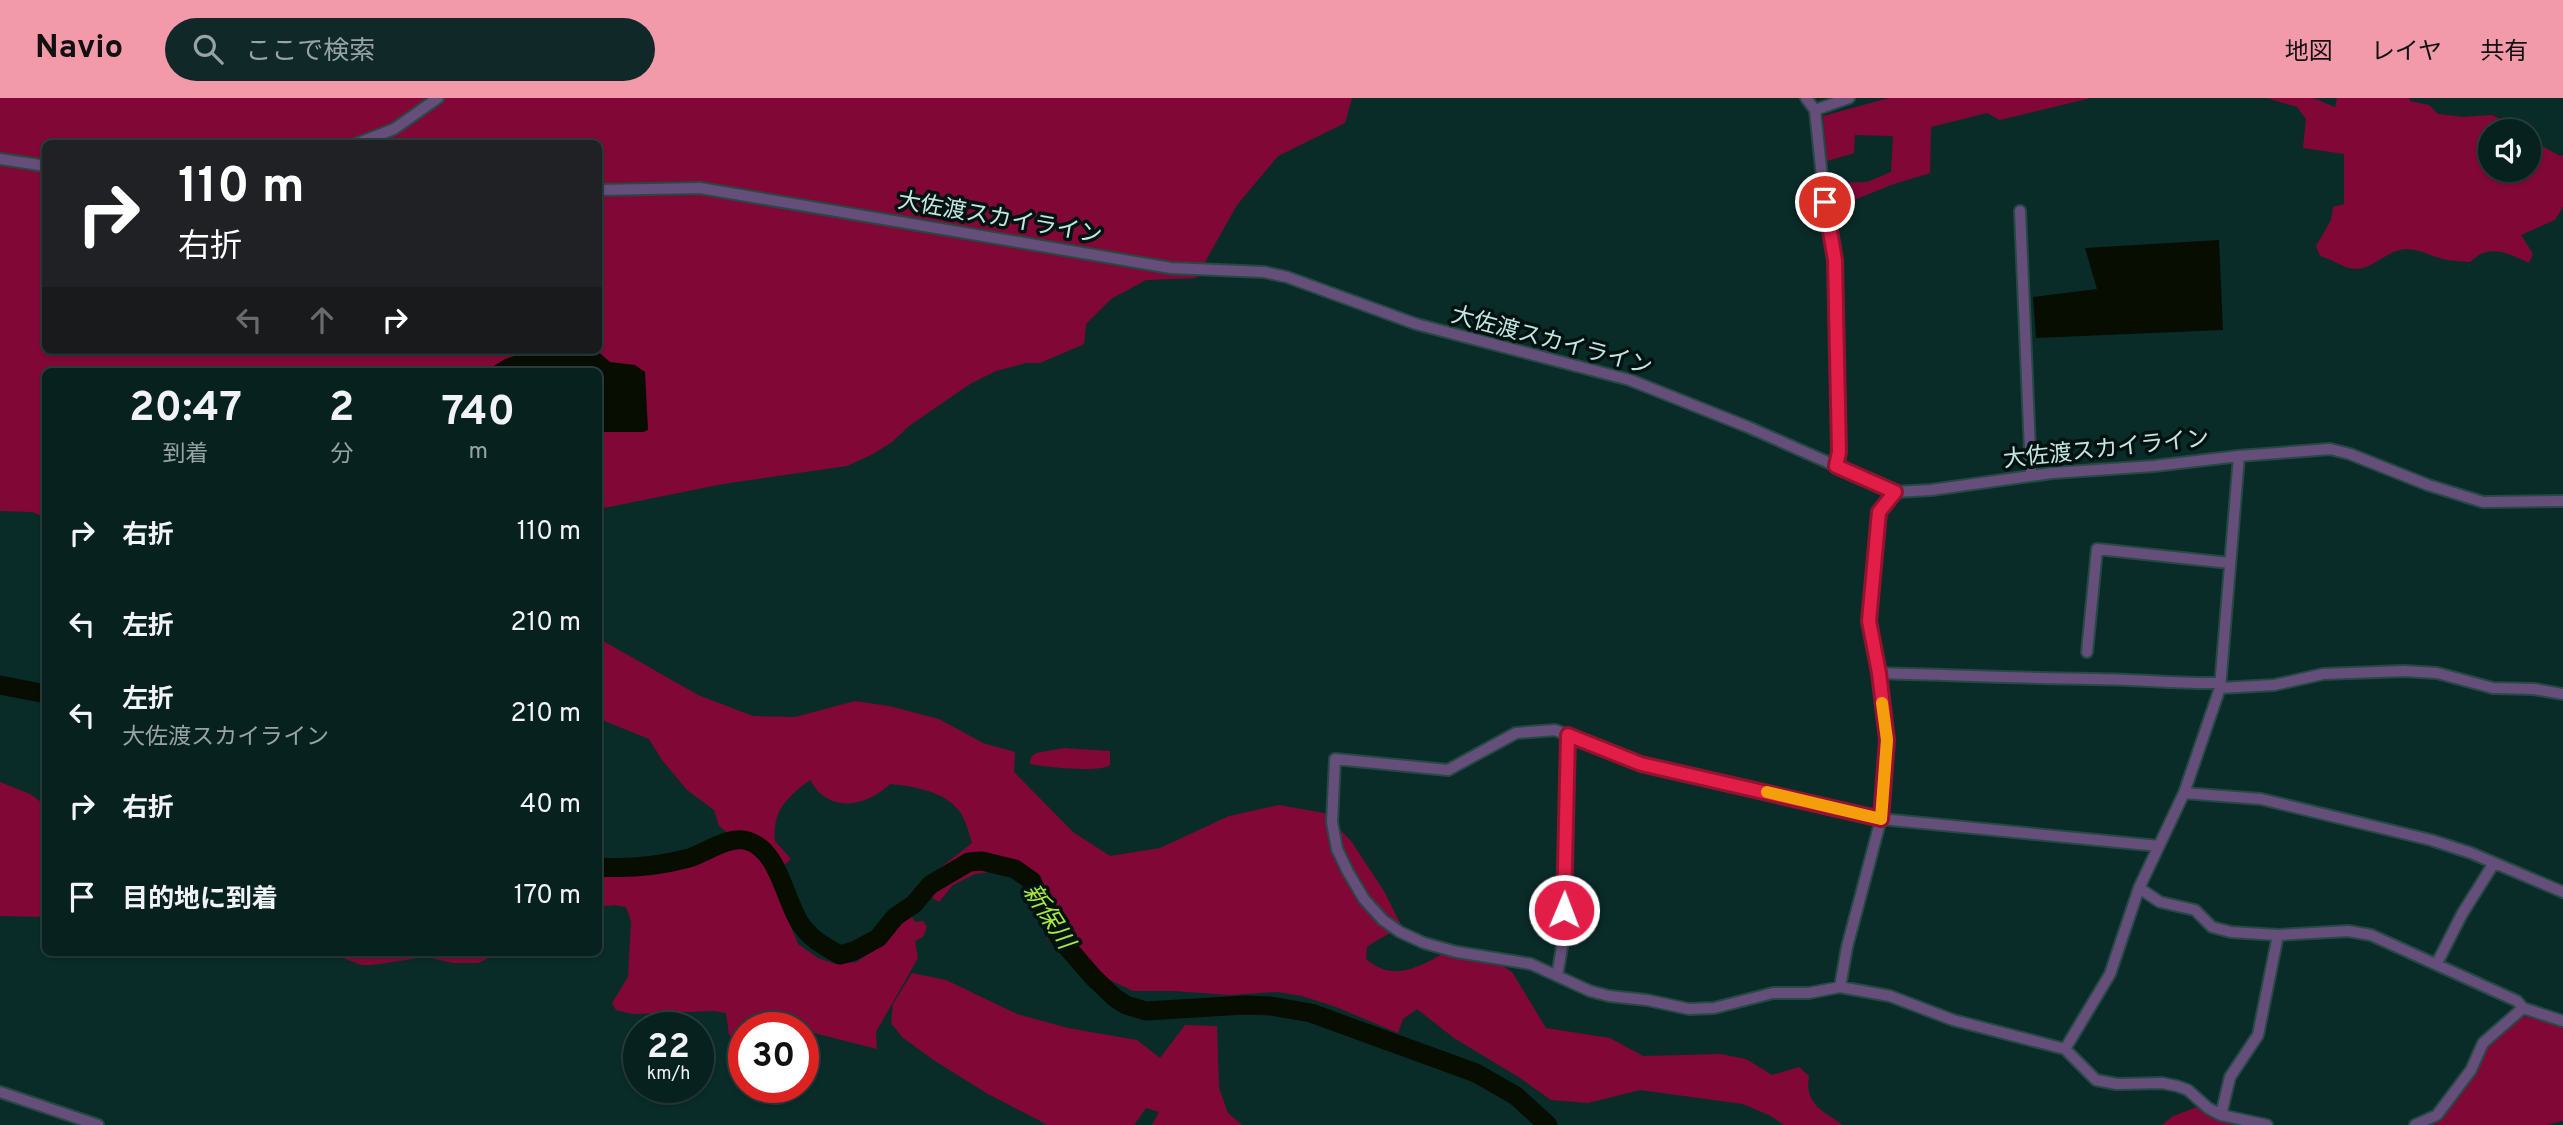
<!DOCTYPE html>
<html lang="ja">
<meta charset="utf-8">
<style>
:root{--surface:#07211f;--page:#102928;--text:#f1f3f6;--muted:#98a3a4;--line:#283e3d;--accent:#f39aaa}
body{margin:0;font-family:Overpass,"Noto Sans JP",sans-serif;background:var(--page);color:var(--text);height:100vh;display:flex;flex-direction:column;font-size:26px;white-space:nowrap}
*{box-sizing:border-box;margin:0}
p{font-size:23px;color:var(--muted)}
.icon{flex:none;width:38px;height:38px;fill:none;stroke:currentColor;stroke-width:2;stroke-linecap:round;stroke-linejoin:round}
.map{position:relative;flex:1;overflow:hidden}
.side{position:absolute;left:42px;top:270px;width:560px;height:588px;display:flex;flex-direction:column;background:var(--surface);border-radius:10px;box-shadow:0 2px 5px #0004,0 0 0 2px var(--line)}
.side>*{flex:none}
.hud{position:absolute;left:42px;top:42px;width:560px;height:214px;border-radius:10px;box-shadow:0 2px 5px #0004,0 0 0 2px var(--line);background:#202124;color:#fff;overflow:hidden}
.tools{position:absolute;left:2478px;top:21px;display:grid;gap:14px}
.tools a{display:grid;place-items:center;width:63px;height:63px;border-radius:50%;background:var(--surface);box-shadow:0 2px 5px #0004,0 0 0 2px var(--line);font-size:35px}
.speed{position:absolute;left:623px;top:914px;display:flex;gap:14px;font-size:35px;font-weight:700;text-align:center}
.speed>*{display:grid;place-content:center;width:91px;height:91px;border-radius:50%;background:var(--surface);box-shadow:0 2px 5px #0004,0 0 0 2px var(--line);line-height:1}
.speed small{font-size:18px;font-weight:400}
.speed .limit{border:10px solid #d22;background:#fff;color:#111}
.pin{position:absolute;display:grid;place-items:center;width:60px;height:60px;color:#fff;margin:-30px;border:4px solid #fff;border-radius:50%;box-shadow:0 2px 7px #0007}
.me{position:absolute;width:77px;margin:-38px;rotate:1deg;stroke-linejoin:round;filter:drop-shadow(0 0 5px #0008)}
.turn{display:flex;align-items:center;gap:24px;height:147px;padding:0 21px;font-size:32px}
.turn .icon{width:91px;height:91px;stroke-width:2.5}
.turn b{display:block;font-size:49px;line-height:60px}
.lanes{display:flex;align-items:center;height:66px;padding:0 21px;background:#0003;justify-content:center;gap:35px;direction:ltr}
.lanes .off{opacity:.35}
.eta{display:flex;justify-content:space-evenly;align-items:center;height:119px;text-align:center}
.eta b{font-size:42px;font-weight:700;line-height:49px}
ul{padding:0;list-style:none}
li{display:flex;align-items:center;gap:21px;height:91px;padding:0 21px}
li div{flex:1}
li b{display:block;font-size:26px}
li em{font-style:normal}
header{display:flex;align-items:center;gap:42px;box-sizing:border-box;height:98px;padding:0 35px;background:var(--accent);color:#111}
header strong{font-size:33px}
nav{display:flex;gap:38px;margin-inline-start:auto;font-size:24px}
.search{width:490px;height:63px;background:var(--page);display:flex;align-items:center;gap:18px;box-sizing:border-box;padding:0 24px;border-radius:38px;color:var(--muted);font-size:26px}
.map>svg:first-child{display:block}
</style>
<header>
<strong>Navio</strong>
<div class="search"><svg class="icon" aria-label="search" viewBox="0 0 24 24"><circle cx="10" cy="10" r="6"/><path d="M15 15l6 6"/></svg>ここで検索</div>
<nav><a>地図</a><a>レイヤ</a><a>共有</a></nav>
</header>
<div class="map">
<svg width="2563" height="1027" viewBox="0 0 2563 1027">
<rect width="100%" height="100%" fill="#092c29"/>
<path fill="#810836" fill-rule="evenodd" d="M0 0H1352L1345 25 1278 58 1237 107 1196 180 1146 182 1111 201 1086 226 1084 246 1040 265H1026L996 273 970 286 909 328 892 344 873 356 847 368 723 386 599 411 598 273H46L45 419 32 414 0 413ZM46 46H598V252H46Z
M1889 0H2091L2000 22 1987 15 1931 29 1930 75 1891 87 1832 111 1829 93 1839 85 1867 84 1891 74 1893 38 1855 37 1854 55 1827 63 1823 18Z
M2267 0H2313L2335 9 2337 0H2409L2410 3 2429 7 2438 16 2463 19 2492 17 2504 23 2505 33H2490V72H2529V49H2544L2560 58 2563 57V109L2555 122 2521 137 2533 156 2529 165C2508 155 2489 145 2470 164 2461 163 2452 163 2443 161 2431 158 2419 151 2406 151 2387 152 2375 170 2356 171 2345 171 2332 161 2320 158L2316 148 2331 122 2333 109 2344 106V56L2303 50 2306 21 2297 9Z
M598 540 698 597 753 618 795 619 855 603 889 608 939 621 983 645 1015 654 1014 674 1073 734 1110 758 1160 750 1229 718 1279 707 1324 715 1351 743 1384 793 1401 827C1390 837 1378 840 1367 849L1366 861C1392 884 1418 870 1444 855L1501 867 1512 874 1546 930 1610 940 1643 958 1721 956 1746 961 1772 977 1799 969 1809 978C1804 1006 1823 1013 1843 1027H1784L1771 1018 1743 1006 1640 992 1588 1005 1551 1002 1520 980 1454 940 1417 911 1403 921 1398 935 1336 909 1302 898 1278 894 1229 897 1174 893H1133L1076 866 1048 841 1025 785 998 773 975 776 953 787 939 804 928 797 927 784 935 774 972 745C969 736 966 722 960 714 945 693 913 688 890 686 872 703 842 715 820 695 816 692 813 686 810 682 787 699 772 713 775 743L791 761 783 768 763 747 747 737 729 736 719 728 714 712 687 692 662 662 649 641 602 622 599 623Z
M1064 650 1110 653V667C1101 675 1045 669 1030 666L1031 659 1036 655Z
M0 684 30 696 45 707V819L0 818Z
M740 749 754 755 764 765 798 846 818 860 835 866 856 864 886 845 903 820 912 819 915 824 923 823 927 829 923 839 915 843 918 860 876 934 877 951 810 934 803 942V929H744V949L729 937 726 915 714 913 632 916 616 912 612 905 628 879 631 823 626 809 614 807 599 809V775C647 780 695 765 740 749Z
M293 854H502L478 865H453L426 859 372 867H362L337 858Z
M912 875 946 882 1017 916 1068 930 1137 942 1160 960 1185 927 1217 928 1219 990 1228 1015 1242 1027H1152L1159 1014 1146 1010 1134 1027H1048L988 996 935 963 902 939 891 925 893 906Z
M2523 918 2563 927V1023L2546 1027H2427L2443 1019 2475 977 2487 950 2502 933Z
M2197 1009 2210 1019 2246 1027H2162L2173 1018Z"/>
<path fill="#070d01" d="M2219 142 2223 232 2036 240 2033 199 2097 191 2085 150Z
M533 252H596L610 264 635 267 645 274 648 332 643 334H605L599 337 598 273H486L505 261Z"/>
<g fill="none" stroke-linecap="round" stroke-linejoin="round">
<path stroke="#070d01" stroke-width="19" d="M0 587 46 596
M598 769C629 771 659 768 689 760 705 755 727 739 744 742 780 749 784 804 802 828 812 842 826 849 840 857L854 853 878 840 895 819 914 806 930 787 969 764 982 763 1015 771 1032 783 1050 825 1061 842 1093 879 1115 900 1126 907 1146 913 1245 907 1271 908 1311 915 1476 975 1516 998 1548 1027"/>
<defs>
<path id="minor" d="M1806 0 1815 12 1823 89 1835 162 1839 354 1836 368
M1815 12 1849 0
M356 46 394 31 438 0
M0 61 46 68
M598 92 700 90 1171 170 1264 174 1287 179 1416 226 1630 282 1748 329 1895 394 1931 392 2052 375 2154 368 2239 358 2330 351 2350 356 2428 387 2483 404 2563 403
M2020 113 2031 377
M2087 554 2097 451 2230 465
M1879 575C1950 577 2021 580 2092 581 2135 581 2177 586 2220 585
M2220 590 2274 587 2323 576 2404 573 2437 575 2493 590 2534 591 2563 596
M2184 695 2261 701 2431 742 2471 755 2563 794
M2159 748 1881 721 1641 666 1555 632 1516 635 1448 672 1335 661 1332 724 1337 751 1348 774 1364 801 1383 822 1400 834 1424 845 1457 854 1531 866 1590 893 1609 898 1647 902 1689 911 1714 910 1773 895H1809L1840 889 1890 898 1953 922 2065 951 2096 982 2117 986 2162 985 2177 988 2188 992 2208 1010 2221 1017 2267 1027
M2139 790 2160 804 2195 812 2212 829 2231 834 2278 837 2348 833 2371 837 2517 903 2523 910
M2437 865 2462 816 2494 765
M1557 878 1564 837 1568 637
M1840 889 1847 849 1881 721 1887 642 1879 575 1869 523 1879 414 1895 394
M2065 951 2110 876 2139 790 2184 695 2220 590 2239 358
M0 994 98 1027
M2221 1017 2230 979 2258 937 2278 837
M2415 1027 2437 1017 2471 972 2483 945 2523 910 2563 923"/>
</defs>
<use href="#minor" stroke="#274946" stroke-width="14"/>
<use href="#minor" stroke="#664e7b" stroke-width="10"/>
</g>
<g fill="none" stroke-linecap="round" stroke-linejoin="round">
<defs>
<path id="route" d="M1564 812 1568 637 1641 666 1881 721 1887 642 1879 575 1869 523 1879 414 1895 394 1836 368 1839 354 1835 162 1825 104"/>
</defs>
<use href="#route" stroke="#92132f" stroke-width="18"/>
<use href="#route" stroke="#e11d48" stroke-width="12"/>
<path stroke="#f59e0b" stroke-width="12" d="M1767 694 1881 721 1887 642 1882 605"/>
</g>
<g text-anchor="middle" stroke-width="7" stroke-linejoin="round" paint-order="stroke">
<g font-size="23" fill="#c5e4e0" stroke="#001311">
<text transform="translate(1000 119) rotate(10)" y="8">大佐渡スカイライン</text>
<text transform="translate(1552 242) rotate(15)" y="8">大佐渡スカイライン</text>
<text transform="translate(2106 350) rotate(-6)" y="8">大佐渡スカイライン</text>
</g>
<g font-size="24" font-style="italic" fill="#abe741" stroke="#001311">
<text transform="translate(1049 818) rotate(57)" y="8">新保川</text>
</g>
</g>
</svg>
<div class="tools">
<a><svg class="icon" aria-label="sound" viewBox="0 0 24 24"><path d="M4 9h4l5-4v14l-5-4H4zM17 9q2 3 0 6"/></svg></a>
</div>
<div class="speed"><div>22<small>km/h</small></div><div class="limit">30</div></div>
<div class="pin" style="left:1825px;top:104px;background:#d93025"><svg class="icon" aria-label="arrive" viewBox="0 0 24 24"><path d="M6 21V4h12l-3 4 3 4H6"/></svg></div>
<svg class="me" style="left:1564px;top:812px" viewBox="-20 -20 40 40"><circle r="17" fill="#e11d48" stroke="#fff" stroke-width="3"/><path d="M0-11L8 9 0 5-8 9z" fill="#fff"/></svg>
<div class="hud">
<div class="turn"><svg class="icon" aria-label="right" viewBox="0 0 24 24"><path d="M7 20v-9h11M14 6l5 5-5 5"/></svg><div><b>110 m</b>右折</div></div>
<div class="lanes"><svg class="icon off" aria-label="left" viewBox="0 0 24 24"><path d="M17 20v-9H6M10 6l-5 5 5 5"/></svg><svg class="icon off" aria-label="ahead" viewBox="0 0 24 24"><path d="M12 20V5M6 11l6-6 6 6"/></svg><svg class="icon" aria-label="right" viewBox="0 0 24 24"><path d="M7 20v-9h11M14 6l5 5-5 5"/></svg></div>
</div>
<section class="side">
<div class="eta">
<div><b>20:47</b><p>到着</p></div>
<div><b>2</b><p>分</p></div>
<div><b>740</b><p>m</p></div>
</div>
<ul>
<li><svg class="icon" aria-label="right" viewBox="0 0 24 24"><path d="M7 20v-9h11M14 6l5 5-5 5"/></svg><div><b>右折</b></div><em>110 m</em></li>
<li><svg class="icon" aria-label="left" viewBox="0 0 24 24"><path d="M17 20v-9H6M10 6l-5 5 5 5"/></svg><div><b>左折</b></div><em>210 m</em></li>
<li><svg class="icon" aria-label="left" viewBox="0 0 24 24"><path d="M17 20v-9H6M10 6l-5 5 5 5"/></svg><div><b>左折</b><p>大佐渡スカイライン</p></div><em>210 m</em></li>
<li><svg class="icon" aria-label="right" viewBox="0 0 24 24"><path d="M7 20v-9h11M14 6l5 5-5 5"/></svg><div><b>右折</b></div><em>40 m</em></li>
<li><svg class="icon" aria-label="arrive" viewBox="0 0 24 24"><path d="M6 21V4h12l-3 4 3 4H6"/></svg><div><b>目的地に到着</b></div><em>170 m</em></li>
</ul>
</section>
</div>
